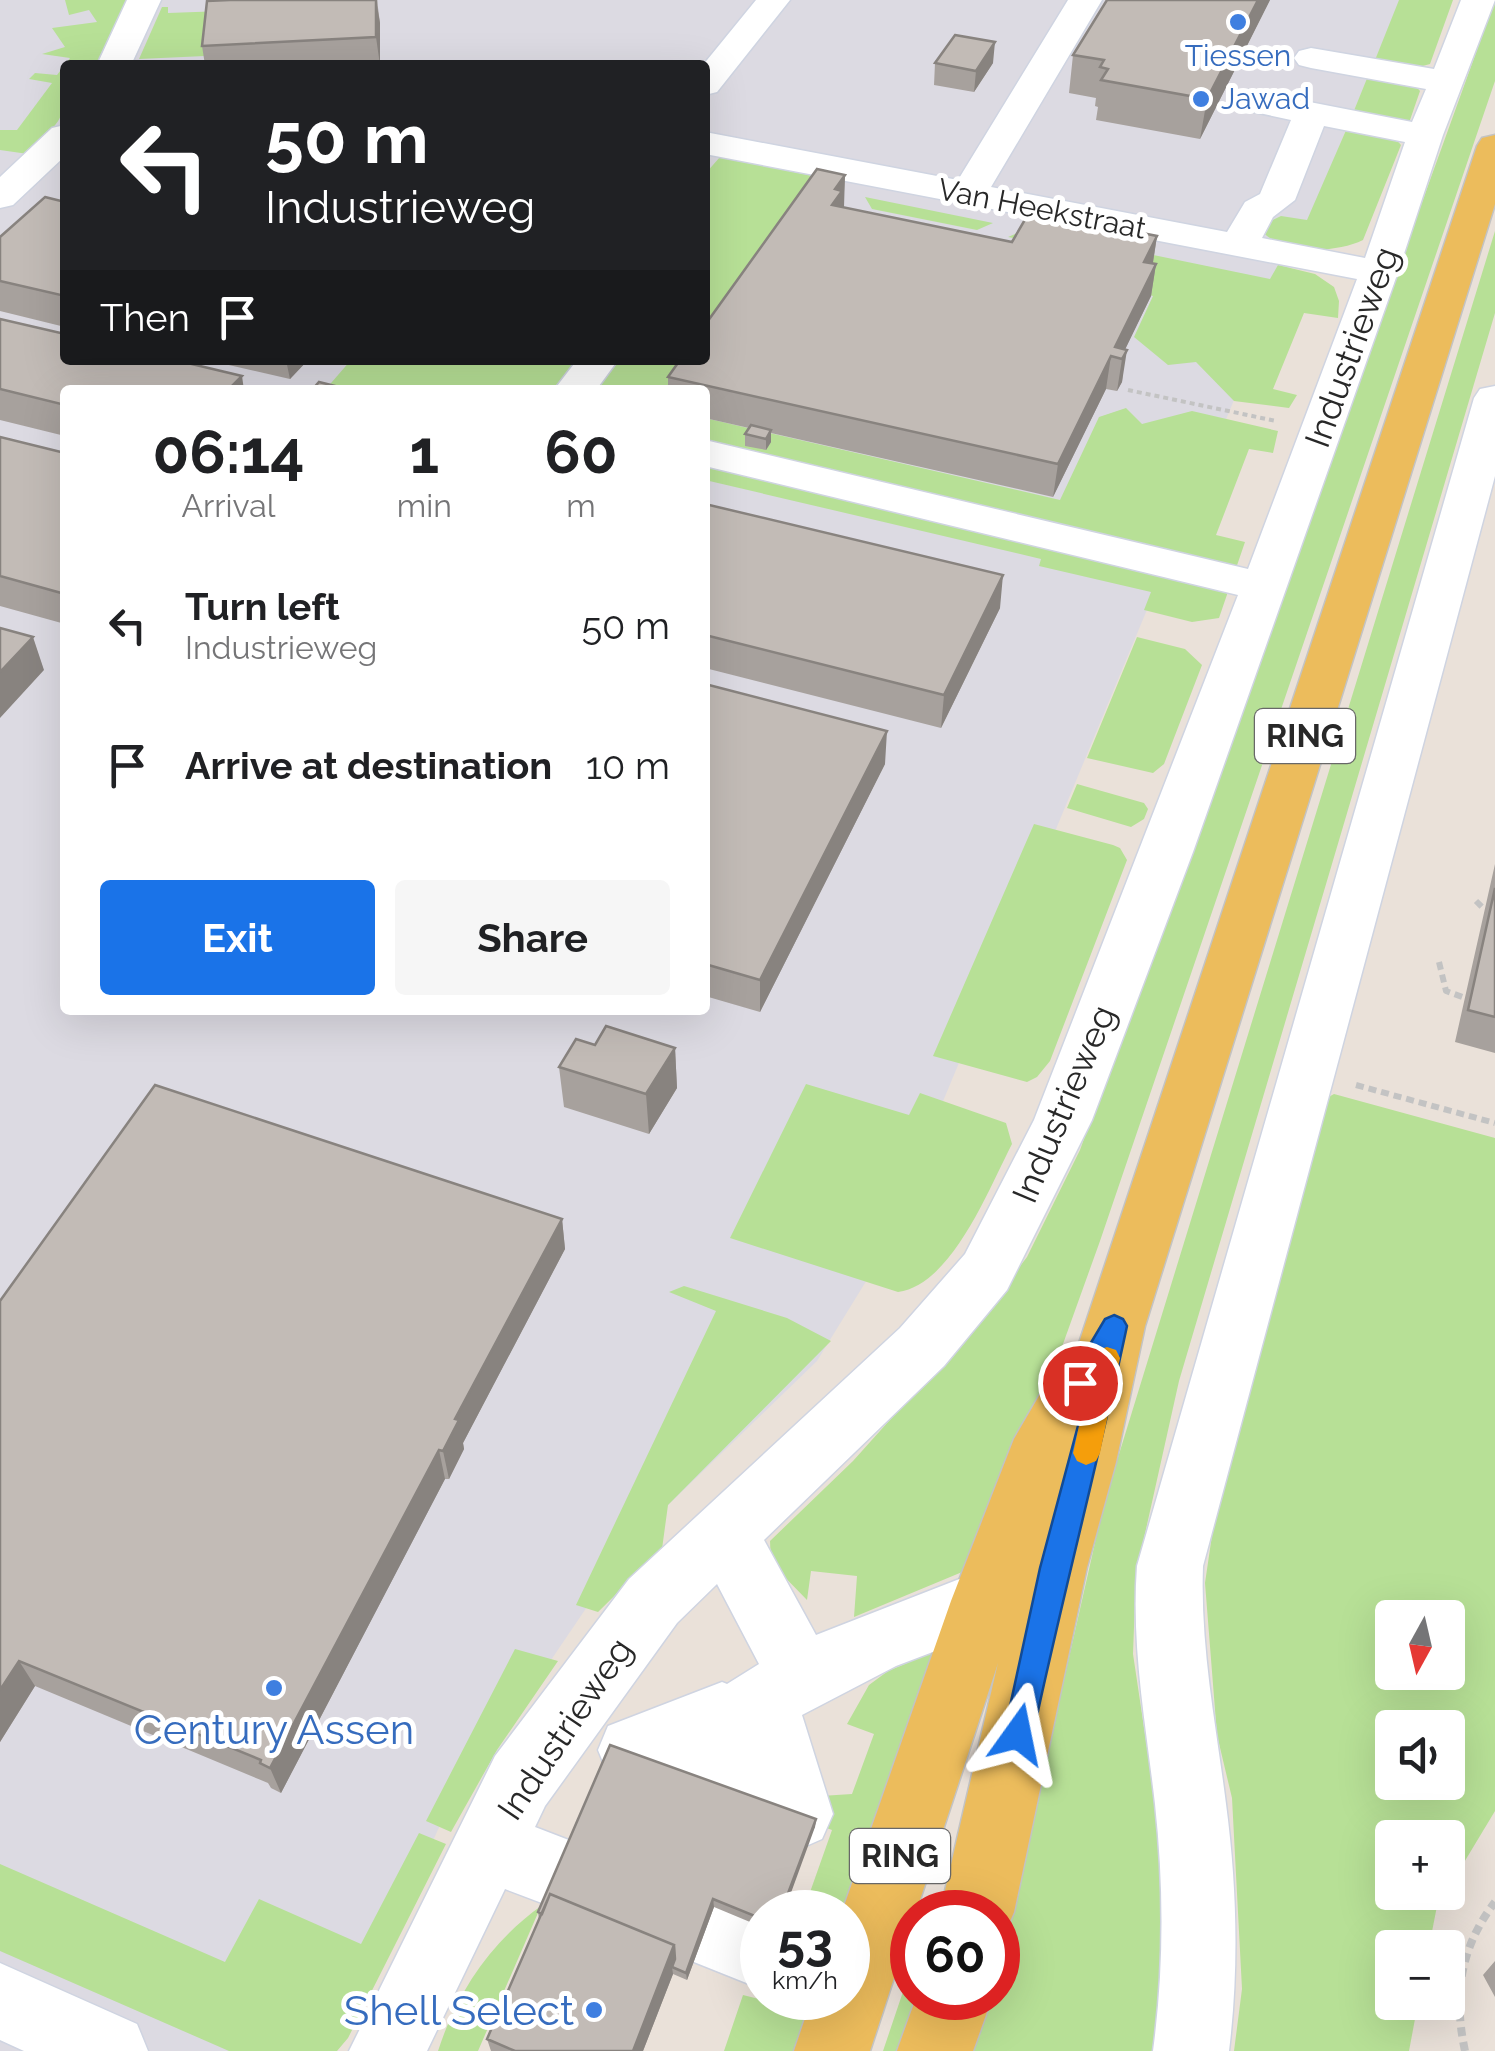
<!DOCTYPE html>
<meta charset="utf-8">
<style>
:root{--surface:#fff;--page:#f6f6f6;--text:#202124;--muted:#757577;--accent:#1a73e8}
body{margin:0;font-family:Raleway,sans-serif;background:var(--page);color:var(--text);height:100vh;display:flex;flex-direction:column;font-size:38px;white-space:nowrap}
*{box-sizing:border-box;margin:0}
p{font-size:32px;color:var(--muted)}
.icon{flex:none;width:55px;height:55px;fill:none;stroke:currentColor;stroke-width:2;stroke-linecap:round;stroke-linejoin:round}
.map{position:relative;flex:1;overflow:hidden}
.drawer{position:absolute;left:60px;top:385px;width:650px;height:630px;display:flex;flex-direction:column;background:var(--surface);border-radius:10px;box-shadow:0 10px 40px #0002}
.drawer>*{flex:none}
.top-card{position:absolute;left:60px;top:60px;width:650px;height:305px;border-radius:10px;box-shadow:0 10px 40px #0002;background:#202124;color:#fff;overflow:hidden}
.needle{width:65px;rotate:188deg}
.buttons{position:absolute;left:1375px;top:1600px;display:grid;gap:20px}
.buttons a{display:grid;place-items:center;width:90px;height:90px;border-radius:10px;background:var(--surface);box-shadow:0 10px 40px #0002;font-size:50px}
.speed{position:absolute;left:740px;top:1890px;display:flex;gap:20px;font-size:50px;font-weight:700;text-align:center}
.speed>*{display:grid;place-content:center;width:130px;height:130px;border-radius:50%;background:var(--surface);box-shadow:0 10px 40px #0002;line-height:1}
.speed small{font-size:25px;font-weight:400}
.speed .limit{border:15px solid #d22;background:#fff;color:#111}
.pin{position:absolute;display:grid;place-items:center;width:85px;height:85px;color:#fff;margin:-42px;border:5px solid #fff;border-radius:50%;box-shadow:0 2px 10px #0007}
.me{position:absolute;width:110px;margin:-55px;rotate:12deg;stroke-linejoin:round;filter:drop-shadow(0 0 8px #0008)}
.turn{display:flex;align-items:center;gap:35px;height:210px;padding:0 40px;font-size:45px}
.turn .icon{width:130px;height:130px;stroke-width:2.5}
.turn b{display:block;font-size:70px;line-height:85px}
.then{display:flex;align-items:center;height:95px;padding:0 40px;background:#0003;gap:20px;font-size:38px}
.eta{display:flex;justify-content:space-evenly;align-items:center;height:170px;text-align:center}
.eta b{font-size:60px;font-weight:700;line-height:70px}
.action{display:flex;gap:20px;margin-top:auto;padding:20px 40px}
.action a{flex:1;height:115px;border-radius:10px;background:var(--accent);color:#fff;font-size:40px;font-weight:700;line-height:115px;text-align:center}
.action a+a{background:var(--page);color:var(--text)}
ul{padding:0;list-style:none}
li{display:flex;align-items:center;gap:30px;height:140px;padding:0 40px}
li div{flex:1}
li b{display:block;font-size:38px}
li em{font-style:normal}
.map>svg:first-child{display:block}
</style>
<div class="map">
<svg width="1495" height="2051" viewBox="0 0 1495 2051">
<rect width="100%" height="100%" fill="#eae1d9"/>
<path fill="#dcdae2" fill-rule="evenodd" d="M0 0H1400L873 1270 817 1361 633 1539 442 1821 336 2051H0ZM65 65H705V360H65ZM65 390H705V1010H65Z"/>
<path fill="#b7e096" fill-rule="evenodd" d="M65 0H126L98 65H65C65 121 67 114 28 154L0 150V130H17L52 83 29 79 35 73 57 75 70 58 42 54 65 47 52 28 97 22 89 10 69 15Z
M1399 0H1453L1430 64 1419 67 1375 60Z
M1495 0V81L1481 122 1100 1241 1063 1344 967 1570 854 1617 857 1576 811 1571 807 1600 771 1563 770 1541 853 1461 977 1323 1027 1257 1080 1150Z
M162 7H168V13L223 11 205 56 139 59Z
M1368 76 1414 84 1420 91 1410 120 1400 122 1353 113Z
M1347 128 1393 136 1401 145 1363 240C1334 254 1279 255 1258 227L1281 216 1307 220Z
M720 157 828 179 705 354V174Z
M865 197 993 223 977 230 872 209Z
M1027 229 1270 279 1278 265 1315 274 1334 287 1339 301 1338 318 1304 313 1273 389 1297 395 1289 408 1234 401 1196 362 1168 365 1134 337 1153 296 1141 293 1154 266 1008 237Z
M1495 231V313L1179 1381 1136 1574 1133 1654 1162 1848 1166 1937 1157 2051H971L986 1998H998V1953L1025 1852 1104 1503Z
M351 360H701L681 390H325Z
M1126 408 1142 424 1192 411 1278 431 1273 453 1249 449 1216 535 1245 542 1219 618 1192 622 1144 610 1151 592 1039 566 1041 559 705 480V418L1060 500 1099 417Z
M1137 637 1185 649 1202 665 1164 764 1153 773 1087 758Z
M1077 784 1144 803 1148 809 1144 819 1131 827 1067 808Z
M1034 824 1113 845 1120 848 1127 860 1050 1061 1037 1077 1027 1082 933 1056Z
M806 1084 909 1115 920 1093 1006 1123 1012 1144C989 1188 952 1285 898 1292L730 1238Z
M1334 1094 1495 1138V1811L1448 1889V1838H1392V1892L1445 1893 1437 1906 1429 1947 1392 1948V2002L1418 2003 1409 2051H1234L1242 1989 1232 1798 1217 1735 1205 1583 1215 1515 1325 1099ZM1392 1618H1448V1672H1392ZM1392 1728H1448V1782H1392Z
M684 1286 787 1318 831 1341 668 1505 662 1549 598 1612 576 1605 716 1311 669 1292Z
M950 1645 848 1934V1912H803L832 1830 813 1823 821 1796 852 1794 874 1734 847 1724 869 1685 888 1671Z
M515 1649 558 1661 497 1750 451 1832 426 1821Z
M419 1833 446 1844 348 2038 337 2051H229L0 1951V1864L225 1962 259 1899 361 1944Z
M541 1906 478 2051H438C457 1992 491 1942 541 1906Z
M912 1965V1998H928L911 2051H883Z
M743 1995 779 2004 781 1998H825L806 2051H724Z"/>
<g fill="none" stroke-linecap="round" stroke-linejoin="round">
<defs>
<path id="minor" d="M127 0H161L131 65H97Z
M756 0H790L717 92 705 95 703 65Z
M1068 0H1102L991 187 1227 232 1245 202 1260 194 1291 120 1236 108 1230 101 1236 94 1248 90 1412 122 1426 89 1311 68 1299 65 1294 58 1299 51 1311 48 1434 69 1461 0H1495L1443 135 1398 272 1193 852 1092 1120 1007 1290 944 1366 764 1540 816 1635 985 1569 1009 1579 1019 1601 1009 1623 896 1666 802 1715 833 1814 822 1839 797 1850 772 1839 763 1820 745 1828 720 1817 710 1788 681 1802 656 1792 650 1778 633 1785 608 1774 598 1750 608 1726 722 1682 727 1684 759 1664 717 1584 677 1623 545 1806 535 1827 605 1854 616 1880 605 1906 579 1917 505 1889 427 2051H349L495 1756 629 1579 900 1328 965 1254 1034 1120 1238 595 705 466V440L1248 569 1357 279 705 154V132L958 180ZM1324 126 1405 142 1365 258 1262 238 1273 217 1295 200Z
M65 125V156L13 205 0 208V177L52 128Z
M577 360H618L596 390H554Z
M1495 386V476L1203 1566C1200 1647 1216 1724 1226 1804 1237 1887 1239 1968 1229 2051H1153C1164 1969 1164 1887 1155 1804 1146 1725 1131 1647 1137 1566L1474 398 1480 389Z
M695 1889 732 1903 755 1894 781 1905 785 1912H762V1979L749 1984 669 1952 658 1926 669 1900Z
M0 1963 137 2024 148 2051H24L0 2040Z"/>
<path id="major" d="M1495 135V204L1145 1326 1116 1462 1087 1567 1014 1912 1003 1938 998 1941V1912H940L998 1663 916 1912H912V1923L870 2051H794L812 1998H848V1912H842L951 1601 1014 1439 1067 1348 1079 1343 1477 146 1482 138Z
M916 1998H992L973 2051H897Z"/>
</defs>
<use href="#minor" stroke="#cfd4e1" stroke-width="3"/>
<use href="#major" stroke="#c3c3c3" stroke-width="3"/>
<path stroke="#c3c3c3" stroke-width="4" stroke-dasharray="5 4" stroke-linecap="butt" d="M1128 390 1276 421"/>
<path stroke="#c3c3c3" stroke-width="6" stroke-dasharray="8 5" stroke-linecap="butt" d="M1476 901 1485 910
M1439 962 1446 991 1465 998
M1356 1085 1495 1123"/>
<path stroke="#c3c3c3" stroke-width="8" stroke-dasharray="9 6" stroke-linecap="butt" d="M1465 2051C1453 1995 1460 1948 1495 1902"/>
<use href="#minor" fill="#fff" fill-rule="evenodd"/>
<use href="#major" fill="#ecbc5c" fill-rule="evenodd"/>
</g>
<path fill="#a7a19d" d="M230 0H377L380 23V65H205L202 46Z
M1270 0 1200 139 1096 120 1098 107 1095 106 1096 98 1069 93 1073 55Z
M935 63H993L974 92 934 85Z
M845 175 843 208 1012 242 1157 236 1153 263 1156 264 1151 296 1125 349 1122 382 1117 391 1106 389 1053 497 771 433V442L766 450 745 446V434L749 428 705 418V390H668V377Z
M65 202V327L0 311V237Z
M0 319 65 390V436L0 420Z
M207 360H308L290 379Z
M0 437 65 453V624L0 606Z
M705 504 1000 608 941 728 705 668Z
M705 684 885 764 760 1012 705 996Z
M1495 864V1053L1455 1042Z
M595 1045 675 1048 677 1088 649 1134 564 1107 559 1067Z
M562 1219 565 1249 463 1443 464 1449 449 1479H445L281 1793 271 1788 268 1783 35 1686 0 1742V1301Z
M816 1819 815 1827 762 1912V1927L714 1907 687 1980 673 1974 643 2051H491L487 2039 539 1920 538 1912Z
M1495 1961V1997L1483 1975Z"/>
<path fill="#88837f" d="M376 0 380 23V65L376 37Z
M1258 0H1270L1200 139 1207 99Z
M995 42 993 63 974 92 976 71Z
M845 175 844 207 841 210 832 205 835 189Z
M1157 236 1152 268 1144 262Z
M1156 264 1151 296 1121 358 1115 347Z
M1127 350 1122 382 1117 391 1122 359Z
M1111 356 1106 389 1053 497 1058 464Z
M286 360H308L290 379Z
M242 376 244 390H228Z
M771 430V442L766 450V439Z
M1003 575 1000 608 941 728 944 695Z
M33 637 44 670 0 718V672Z
M887 731 885 764 760 1012V980Z
M675 1048 677 1088 649 1134 646 1094Z
M562 1219 565 1249 463 1443 464 1449 449 1479 443 1451 455 1419Z
M439 1450 445 1479 281 1793 270 1768Z
M19 1661 35 1686 0 1742V1690Z
M816 1819 815 1827 784 1912H781Z
M713 1899 714 1907 687 1980 686 1973Z
M674 1945 675 1968 672 1967 673 1974 643 2051H633Z"/>
<path fill="#c2bbb6" stroke="#88837f" stroke-width="2.5" d="M230 0H376V37L202 46 207 1Z
M1107 0H1258L1207 99 1101 80 1108 69 1100 67 1104 60 1073 55Z
M955 35 995 42 976 71 935 63Z
M817 169 845 175 835 189 842 191 832 205 1012 242 1030 211 1157 236 1144 262 1156 264 1115 347 1127 350 1122 359 1111 356 1058 464 668 377 680 360H705V325Z
M45 197 65 202V296L0 281V237Z
M0 319 65 334V360H175L242 376 228 390H65V405L0 389Z
M319 382 347 389 346 390H312Z
M751 425 771 430 766 439 745 434Z
M0 437 65 453V594L0 576Z
M705 504 1003 575 944 695 705 635Z
M0 628 33 637 0 672Z
M705 684 887 731 760 980 705 964Z
M1495 888V1017L1468 1010Z
M606 1026 675 1048 646 1094 559 1067 576 1039 595 1045Z
M155 1085 562 1219 455 1419 459 1420 443 1451 439 1450 270 1768 260 1763 261 1760 19 1661 0 1690V1301Z
M610 1745 816 1819 781 1912H762V1919L713 1899 686 1973 672 1967 675 1959 674 1945 550 1894 542 1914 538 1912Z
M550 1894 674 1945 633 2051H515L487 2039Z"/>
<path fill="#1a73e8" stroke="#114b97" stroke-width="2.5" d="M1114 1315 1123 1319 1127 1326C1098 1463 1062 1598 1033 1734L1029 1745 1018 1749 1008 1745 1004 1734 1040 1568 1087 1392 1071 1391 1067 1383 1105 1319Z"/>
<path fill="#f59e0b" d="M1107 1347 1116 1350 1120 1358 1100 1453 1096 1461 1086 1465 1077 1461 1073 1453 1094 1358 1098 1350Z"/>
<g fill="#3f7fe0" stroke="#fff" stroke-width="4">
<circle cx="1238" cy="22" r="10"/>
<circle cx="1201" cy="99" r="10"/>
<circle cx="274" cy="1688" r="10"/>
<circle cx="594" cy="2010" r="10"/>
</g>
<g text-anchor="middle" stroke-width="10" stroke-linejoin="round" paint-order="stroke">
<g font-size="30" fill="#366cbe" stroke="#fff">
<text x="1238" y="66">Tiessen</text>
<text x="1221" y="109" text-anchor="start">Jawad</text>
</g>
<g font-size="30" fill="#282828" stroke="#fff">
<text transform="translate(1042 209) rotate(11)" y="10">Van Heekstraat</text>
</g>
<g fill="#fff" stroke="#686868" stroke-width="2.5">
<rect x="1255" y="709" width="100" height="54" rx="8"/>
<rect x="850" y="1829" width="100" height="54" rx="8"/>
</g>
<g font-size="32" font-weight="bold" fill="#282828">
<text x="1305" y="747">RING</text>
<text x="900" y="1867">RING</text>
</g>
<g font-size="35" fill="#282828" stroke="#fff">
<text transform="translate(1352 347) rotate(-70)" y="12">Industrieweg</text>
<text transform="translate(1064 1104) rotate(-67)" y="12">Industrieweg</text>
<text transform="translate(565 1729) rotate(-56)" y="12">Industrieweg</text>
</g>
<g font-size="42" fill="#366cbe" stroke="#fff">
<text x="274" y="1744">Century Assen</text>
<text x="574" y="2025" text-anchor="end">Shell Select</text>
</g>
</g>
</svg>
<div class="buttons">
<a><svg class="needle" viewBox="-14 -14 28 28"><path d="M0-13l5 13h-10z" fill="#e53935"/><path d="M0 13l5-13h-10z" fill="#757577"/></svg></a>
<a><svg class="icon" aria-label="sound" viewBox="0 0 24 24"><path d="M4 9h4l5-4v14l-5-4H4zM17 9q2 3 0 6"/></svg></a>
<a>+</a>
<a>−</a>
</div>
<div class="speed"><div>53<small>km/h</small></div><div class="limit">60</div></div>
<div class="pin" style="left:1080px;top:1383px;background:#d93025"><svg class="icon" aria-label="arrive" viewBox="0 0 24 24"><path d="M6 21V4h12l-3 4 3 4H6"/></svg></div>
<svg class="me" style="left:1018px;top:1734px" viewBox="-20 -20 40 40"><path d="M0-17L14 15 0 8-14 15z" fill="#1a73e8" stroke="#fff" stroke-width="4"/></svg>
<div class="top-card">
<div class="turn"><svg class="icon" aria-label="left" viewBox="0 0 24 24"><path d="M17 20v-9H6M10 6l-5 5 5 5"/></svg><div><b>50 m</b>Industrieweg</div></div>
<div class="then">Then<svg class="icon" aria-label="arrive" viewBox="0 0 24 24"><path d="M6 21V4h12l-3 4 3 4H6"/></svg></div>
</div>
<section class="drawer">
<div class="eta">
<div><b>06:14</b><p>Arrival</p></div>
<div><b>1</b><p>min</p></div>
<div><b>60</b><p>m</p></div>
</div>
<ul>
<li><svg class="icon" aria-label="left" viewBox="0 0 24 24"><path d="M17 20v-9H6M10 6l-5 5 5 5"/></svg><div><b>Turn left</b><p>Industrieweg</p></div><em>50 m</em></li>
<li><svg class="icon" aria-label="arrive" viewBox="0 0 24 24"><path d="M6 21V4h12l-3 4 3 4H6"/></svg><div><b>Arrive at destination</b></div><em>10 m</em></li>
</ul>
<div class="action"><a>Exit</a><a>Share</a></div>
</section>
</div>
